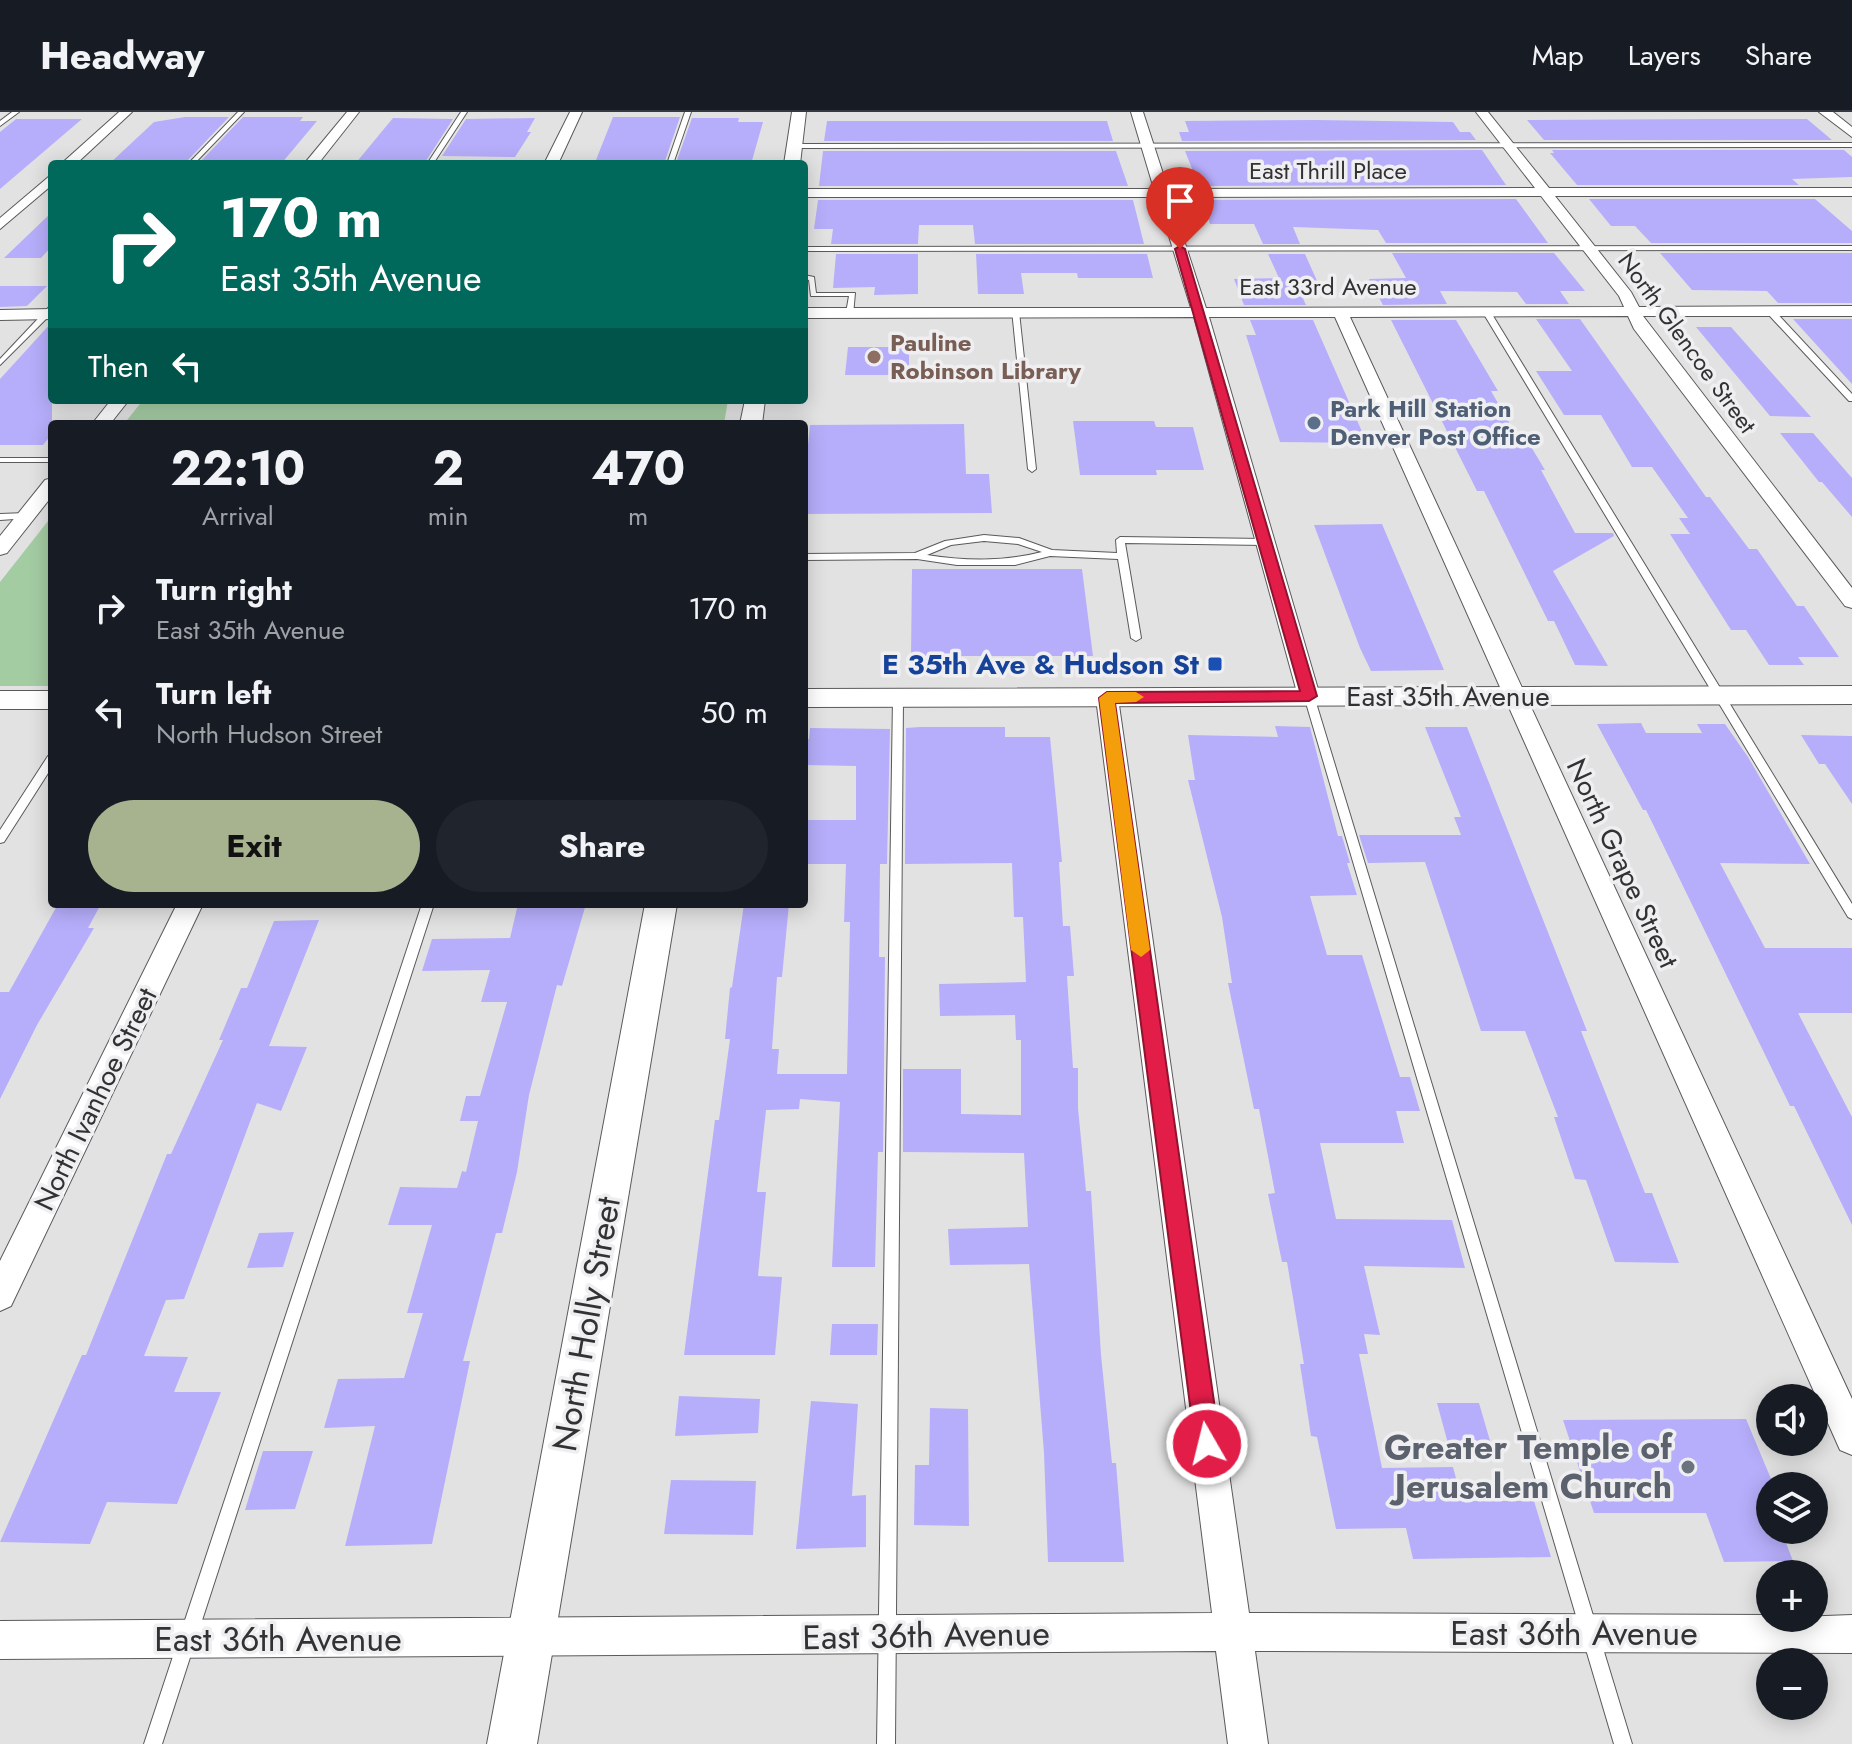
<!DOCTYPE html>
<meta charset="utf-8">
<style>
:root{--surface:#171b24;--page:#20242c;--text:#f1f3f6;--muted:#9ea1a6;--line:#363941;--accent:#a7b28e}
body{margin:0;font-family:Jost,sans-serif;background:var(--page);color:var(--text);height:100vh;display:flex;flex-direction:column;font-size:30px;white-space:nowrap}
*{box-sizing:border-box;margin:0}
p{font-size:26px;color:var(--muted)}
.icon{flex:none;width:44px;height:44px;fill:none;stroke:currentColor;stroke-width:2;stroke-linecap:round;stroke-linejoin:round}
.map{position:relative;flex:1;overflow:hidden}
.drawer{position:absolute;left:48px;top:308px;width:760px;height:488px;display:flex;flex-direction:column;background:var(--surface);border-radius:8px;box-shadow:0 4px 20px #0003}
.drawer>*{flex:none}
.top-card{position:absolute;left:48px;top:48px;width:760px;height:244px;border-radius:8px;box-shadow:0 4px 20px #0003;background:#00695c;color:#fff;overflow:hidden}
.tools{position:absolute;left:1756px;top:1272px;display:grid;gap:16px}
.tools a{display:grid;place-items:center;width:72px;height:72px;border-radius:50%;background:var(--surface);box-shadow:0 4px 20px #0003;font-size:40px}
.pin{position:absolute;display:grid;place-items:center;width:68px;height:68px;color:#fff;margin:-82px -34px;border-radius:50% 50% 50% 0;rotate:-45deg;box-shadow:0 0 8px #0007}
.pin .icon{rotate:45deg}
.me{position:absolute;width:88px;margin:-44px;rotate:352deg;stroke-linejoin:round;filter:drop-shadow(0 0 6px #0008)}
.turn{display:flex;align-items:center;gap:28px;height:168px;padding:0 40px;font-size:36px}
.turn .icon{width:104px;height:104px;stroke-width:2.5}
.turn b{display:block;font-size:56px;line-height:68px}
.then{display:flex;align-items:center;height:76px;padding:0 40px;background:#0003;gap:16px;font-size:30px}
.eta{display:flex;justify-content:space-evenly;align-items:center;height:136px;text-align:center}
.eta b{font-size:48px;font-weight:700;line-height:56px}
.cta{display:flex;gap:16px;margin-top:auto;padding:16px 40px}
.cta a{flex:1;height:92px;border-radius:48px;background:var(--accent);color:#111;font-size:32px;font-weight:700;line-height:92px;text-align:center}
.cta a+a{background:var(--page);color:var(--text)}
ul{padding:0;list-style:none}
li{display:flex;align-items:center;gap:24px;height:104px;padding:0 40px}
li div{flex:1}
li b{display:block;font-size:30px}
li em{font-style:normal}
header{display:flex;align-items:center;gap:48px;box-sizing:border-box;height:112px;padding:0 40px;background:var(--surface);border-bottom:2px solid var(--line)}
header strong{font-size:38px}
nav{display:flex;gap:44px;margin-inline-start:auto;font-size:28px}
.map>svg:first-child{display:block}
</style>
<header>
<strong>Headway</strong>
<nav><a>Map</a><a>Layers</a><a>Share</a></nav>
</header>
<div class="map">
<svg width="1852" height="1632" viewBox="0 0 1852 1632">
<rect width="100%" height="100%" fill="#e2e2e3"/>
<path fill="#a4cca3" d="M143 288H728L724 312H124Z
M52 404V574H0V470Z"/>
<path fill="#b7aefb" d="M185 5H229L188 48H165L161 52H109L154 10Z
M243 5H303L300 9H317L281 52H231L235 48H202Z
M613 5H680L664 52 596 48Z
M393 6 453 7 424 52H355Z
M535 6 527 20H531L515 45 442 44 466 7Z
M692 6H739L738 10H763L751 52 676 51Z
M16 7H82L0 77V20Z
M1708 7H1807L1832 28H1544L1527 8Z
M1315 8 1453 10 1460 20H1470L1476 28 1182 29 1179 20H1189L1185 9Z
M827 9H1107L1113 29H824Z
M1482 38 1506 73 1199 74 1185 39Z
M1552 38H1844L1852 45V65L1792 67 1799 73H1577L1550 41H1554Z
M823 39H1116L1128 74H819Z
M1516 87 1548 131H1386L1378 118 1293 115 1300 132H1263L1254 112H1210L1203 88Z
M1589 87H1815L1852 119V131H1651L1635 114H1611Z
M818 88H1133L1144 132H975L973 113H919L918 132H831L833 117H814Z
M52 100V134L41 146H4Z
M1392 141H1554L1585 179H1560L1569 192H1526L1517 180 1440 179 1447 192 1383 193 1369 167 1406 166Z
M1660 141H1852V191H1778L1767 179 1692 178Z
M836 142H918V182L874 183 875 175 833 176Z
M976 142H1147L1153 166H1078L1077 161H1021L1024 182H978Z
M1268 142H1305L1322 180H1300L1306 193H1244L1234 167 1279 166Z
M0 174H47L27 194 0 195Z
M1536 207H1580L1706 385H1710L1749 437H1757L1797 494H1804L1839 545H1798L1804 553H1769L1746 518H1731L1670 422H1690L1679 406H1688L1652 355H1632L1601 303H1564L1536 259H1572Z
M1793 207H1852V272Z
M1250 208H1313L1367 331 1280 330 1246 223H1256Z
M1391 208H1456L1498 279H1491L1522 333H1530L1545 358H1541L1575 421H1613L1614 424 1553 459 1608 554 1575 553 1554 509H1548L1484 379H1477Z
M52 210V322L43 333H0V267Z
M1696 215H1731L1811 305 1770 304Z
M848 235H909V263H845Z
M1073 309H1154L1156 315H1193L1204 358H1156L1157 363H1080Z
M964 312 966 362H989L992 401 804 402V343H807L810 313Z
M1780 321H1813L1852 366V405L1822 370H1819Z
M1382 412 1444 558 1371 559 1360 536 1314 413Z
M912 457H1082L1093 544H911Z
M1641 611 1646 621H1702L1697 612H1725L1748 645 1810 752 1720 751 1765 836H1852V901H1798L1852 1005V1113L1794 994H1790L1646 698H1643L1597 612Z
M1275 614 1310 615 1338 724H1342L1350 751H1347L1357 783 1310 784 1327 843H1362L1400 965H1410L1420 999H1396L1404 1031H1320L1336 1107 1452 1108 1465 1156 1364 1154 1380 1223 1364 1222 1368 1242H1359L1382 1356 1453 1355 1462 1389H1534L1551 1445 1413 1447 1406 1416 1336 1417 1317 1325 1311 1324 1300 1252H1304L1287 1150H1282L1268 1082 1275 1081 1259 997H1254L1228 871H1232L1222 805 1188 668H1195L1188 623 1278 625Z
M920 615H1005V625H1050L1062 750H1059L1063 814H1070L1074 864H1067L1073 956H1078V996L1086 1079H1091L1101 1243 1112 1351H1116L1124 1450H1048L1044 1341 1029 1152 950 1153 948 1117 1028 1115 1024 1041 903 1040V957H961V1002L1021 1003V928H1016L1015 903 940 904 939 872 1026 870 1023 805H1014L1012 751 905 752 906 616Z
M1425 615H1467L1587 919H1581L1645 1081H1652L1679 1151 1615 1150 1586 1068 1575 1067 1554 1005H1558L1525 919H1481L1425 750 1368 751 1359 723H1461L1454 705H1461Z
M810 616 890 617 887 752H880L879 845H885L884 956 883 1040H878L875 1155H832L840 990 800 987 799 997 766 998 757 1080H766L758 1164 782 1165 775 1243H684L715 1008H719L730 927H725L730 876 732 875 744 792H789L782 865H777L772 937H779L777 962H847L850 810H844L846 752H804V708H856V654L804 653V627H809Z
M1801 623 1852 624V692L1825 652H1819Z
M58 792H101L88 816H94L37 913 0 987V880H9Z
M518 792H586L562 874 557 873 529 983 517 1060 502 1121H496L463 1249H470L432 1432 345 1434 375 1314 324 1316 338 1267 404 1266 423 1201H407L432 1113H388L400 1075 457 1076 462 1059 466 1060 478 1009H460L466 984H480L507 890H481L490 858 422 859 432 827 510 826Z
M319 808 269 934 307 935 281 999 257 991 184 1187 166 1188 144 1244 188 1245 174 1280H221L177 1392 107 1390 90 1432 0 1430 82 1243H86L167 1042H171L223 928H219L241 876H247L274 809Z
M294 1120 283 1155 247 1156 259 1121Z
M832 1212H878L877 1243H830Z
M679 1284 760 1287 758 1321 675 1324Z
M811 1289 858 1292 852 1384 866 1383V1435L796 1437Z
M1437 1291H1479L1493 1339H1450Z
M930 1296 968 1297 969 1414 914 1413 915 1353H929Z
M1746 1307 1774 1374H1763L1770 1391V1418H1781L1793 1449 1724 1450 1706 1401H1594L1563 1308Z
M263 1339H313L295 1397 245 1398Z
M671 1368 756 1369 753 1423 664 1422Z"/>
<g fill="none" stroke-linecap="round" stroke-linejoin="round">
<defs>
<path id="service" d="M12 0H19L0 14V9Z
M238 0H244L194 52H188Z
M461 0H467L433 52H427Z
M685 0H691L673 52H667Z
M1852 31V35L795 36 792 34 795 32Z
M1852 134V138L804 139V135Z
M804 163 814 165 816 181H855L853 203 846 201 849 184H811L809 168 804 167Z
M49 195H52V201L0 253V247Z
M1483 197 1490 199 1852 792V807L1848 805 1482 199Z
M1767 197H1773L1852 282V289H1849L1767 201Z
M1012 198 1019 200 1036 357 1032 360 1028 357Z
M0 346H52V350H0Z
M26 401 30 404 29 406 0 408V402Z
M984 423 1019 426 1052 438 1117 441 1116 428 1120 425 1265 427 1269 430 1265 433 1125 431 1141 526 1136 529 1131 526 1118 447 1050 444 1015 453H957L917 447 804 448V442L915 441 945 429ZM984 429 1018 432 1042 440C1002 450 966 449 927 443L951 433Z
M1309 581 1314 584 1632 1632H1614L1304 584Z
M898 583 903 586 895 1632H877L893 586Z
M52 643V655L4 730 0 731V718L48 644Z
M422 792H434L162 1632H144Z"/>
<path id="minor" d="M119 0H132L76 52H61Z
M347 0H359L318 52H304Z
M570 0H582L558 52H544Z
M1131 0H1143L1168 77 1535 76 1476 0H1488L1549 76H1852V84H1555L1631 180 1639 195 1852 194V204H1643L1852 476V496L1845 494 1634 217 1628 204 1350 205 1852 1287V1343L1840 1338 1335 205H1209L1320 584 1317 589H1301L1298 584 1194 205 804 206V196H1191L1157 85H804V77H1154ZM1541 84 1619 184 1624 195 1206 196 1170 85Z
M1819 0H1833L1852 15V25Z
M52 62V73L0 117V106Z
M52 197V207L0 208V198Z
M111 288H129L110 312H92Z
M52 366V384L7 441 0 443V424L45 368Z
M1107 579 1115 581 1118 586 1249 1501 1770 1503V1506L1852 1503V1541L1255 1539 1268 1632H1228L1216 1539 0 1547V1509L1212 1501 1096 586 1099 581Z
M177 792H203L11 1194 0 1199V1149Z"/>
<path id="tertiary" d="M792 0H806L800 52H784Z
M745 288H765L762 312H740Z
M1852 574V592L804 595V577Z
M0 579H52V597H0Z
M645 792H677L537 1632H487Z"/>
</defs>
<use href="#service" stroke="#5a5a5b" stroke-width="2"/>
<use href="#minor" stroke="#5a5a5b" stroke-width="2"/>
<use href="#tertiary" stroke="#5a5a5b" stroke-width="2"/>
<use href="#service" fill="#fff" fill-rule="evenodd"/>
<use href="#minor" fill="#fff" fill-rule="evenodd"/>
<use href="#tertiary" fill="#fff" fill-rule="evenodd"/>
</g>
<path fill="#e11d48" stroke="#92132f" stroke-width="2" d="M1180 134 1185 137 1317 584 1309 589 1115 591 1220 1332 1216 1340 1207 1344 1199 1340 1195 1332 1099 586 1107 580 1300 579 1175 137Z"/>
<path fill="#f59e0b" d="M1107 580H1136L1144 585 1136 590 1115 591 1150 838 1141 845 1131 838 1099 586Z"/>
<circle fill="#8d6e63" stroke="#efeff1" stroke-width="3" cx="874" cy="245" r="8"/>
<circle fill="#5c6f8a" stroke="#efeff1" stroke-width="3" cx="1314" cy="311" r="8"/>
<rect fill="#1a4fb4" stroke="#efeff1" stroke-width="3" x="1207" y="544" width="16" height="16" rx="4"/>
<circle fill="#6b7280" stroke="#efeff1" stroke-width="3" cx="1688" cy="1355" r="8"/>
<g text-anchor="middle" stroke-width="7" stroke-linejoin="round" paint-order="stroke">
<g font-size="24" fill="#323233" stroke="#efeff1">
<text x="1328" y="67">East Thrill Place</text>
<text x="1328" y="183">East 33rd Avenue</text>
<text transform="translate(1687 231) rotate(54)" y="8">North Glencoe Street</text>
</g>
<g font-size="24" font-weight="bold" fill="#785e54" stroke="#efeff1" text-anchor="start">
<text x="890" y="239">Pauline<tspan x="890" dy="28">Robinson Library</tspan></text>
</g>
<g font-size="24" font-weight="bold" fill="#4e5e75" stroke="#efeff1" text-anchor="start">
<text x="1330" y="305">Park Hill Station<tspan x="1330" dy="28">Denver Post Office</tspan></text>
</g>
<g font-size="28" font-weight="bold" fill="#164399" stroke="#efeff1" text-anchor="end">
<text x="1199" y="562">E 35th Ave &amp; Hudson St</text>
</g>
<g font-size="28" fill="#323233" stroke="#efeff1">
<text x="1448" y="594">East 35th Avenue</text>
<text transform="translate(1623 751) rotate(65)" y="10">North Grape Street</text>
<text transform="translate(95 987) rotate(-64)" y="10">North Ivanhoe Street</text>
</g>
<g font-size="34" fill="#323233" stroke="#efeff1">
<text transform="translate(586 1212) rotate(-80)" y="12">North Holly Street</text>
<text x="1574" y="1533">East 36th Avenue</text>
<text transform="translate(926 1523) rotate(-1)" y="12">East 36th Avenue</text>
<text x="278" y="1539">East 36th Avenue</text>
</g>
<g font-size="34" font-weight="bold" fill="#5b616d" stroke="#efeff1" text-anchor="end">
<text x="1672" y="1347">Greater Temple of<tspan x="1672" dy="39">Jerusalem Church</tspan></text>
</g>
</g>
</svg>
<div class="tools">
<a><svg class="icon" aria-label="sound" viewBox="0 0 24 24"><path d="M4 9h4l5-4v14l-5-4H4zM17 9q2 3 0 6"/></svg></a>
<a><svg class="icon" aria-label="layers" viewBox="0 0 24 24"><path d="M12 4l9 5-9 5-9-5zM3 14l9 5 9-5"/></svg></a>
<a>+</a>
<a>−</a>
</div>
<div class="pin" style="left:1180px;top:137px;background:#d93025"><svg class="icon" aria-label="arrive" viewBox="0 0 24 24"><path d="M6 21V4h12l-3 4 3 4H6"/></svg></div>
<svg class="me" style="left:1207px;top:1332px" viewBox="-20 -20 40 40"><circle r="17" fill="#e11d48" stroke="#fff" stroke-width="3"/><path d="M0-11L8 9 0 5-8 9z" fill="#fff"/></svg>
<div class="top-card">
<div class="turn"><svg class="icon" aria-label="right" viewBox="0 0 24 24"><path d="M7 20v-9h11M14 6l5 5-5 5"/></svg><div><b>170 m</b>East 35th Avenue</div></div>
<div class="then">Then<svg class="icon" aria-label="left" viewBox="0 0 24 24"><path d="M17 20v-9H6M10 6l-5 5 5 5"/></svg></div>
</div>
<section class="drawer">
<div class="eta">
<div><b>22:10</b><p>Arrival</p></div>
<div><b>2</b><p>min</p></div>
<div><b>470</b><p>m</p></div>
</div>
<ul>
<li><svg class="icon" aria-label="right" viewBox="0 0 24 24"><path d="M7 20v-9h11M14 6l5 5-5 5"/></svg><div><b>Turn right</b><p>East 35th Avenue</p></div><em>170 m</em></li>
<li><svg class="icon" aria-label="left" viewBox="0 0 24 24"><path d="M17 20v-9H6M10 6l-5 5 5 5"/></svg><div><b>Turn left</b><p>North Hudson Street</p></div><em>50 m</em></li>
</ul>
<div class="cta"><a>Exit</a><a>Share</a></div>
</section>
</div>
